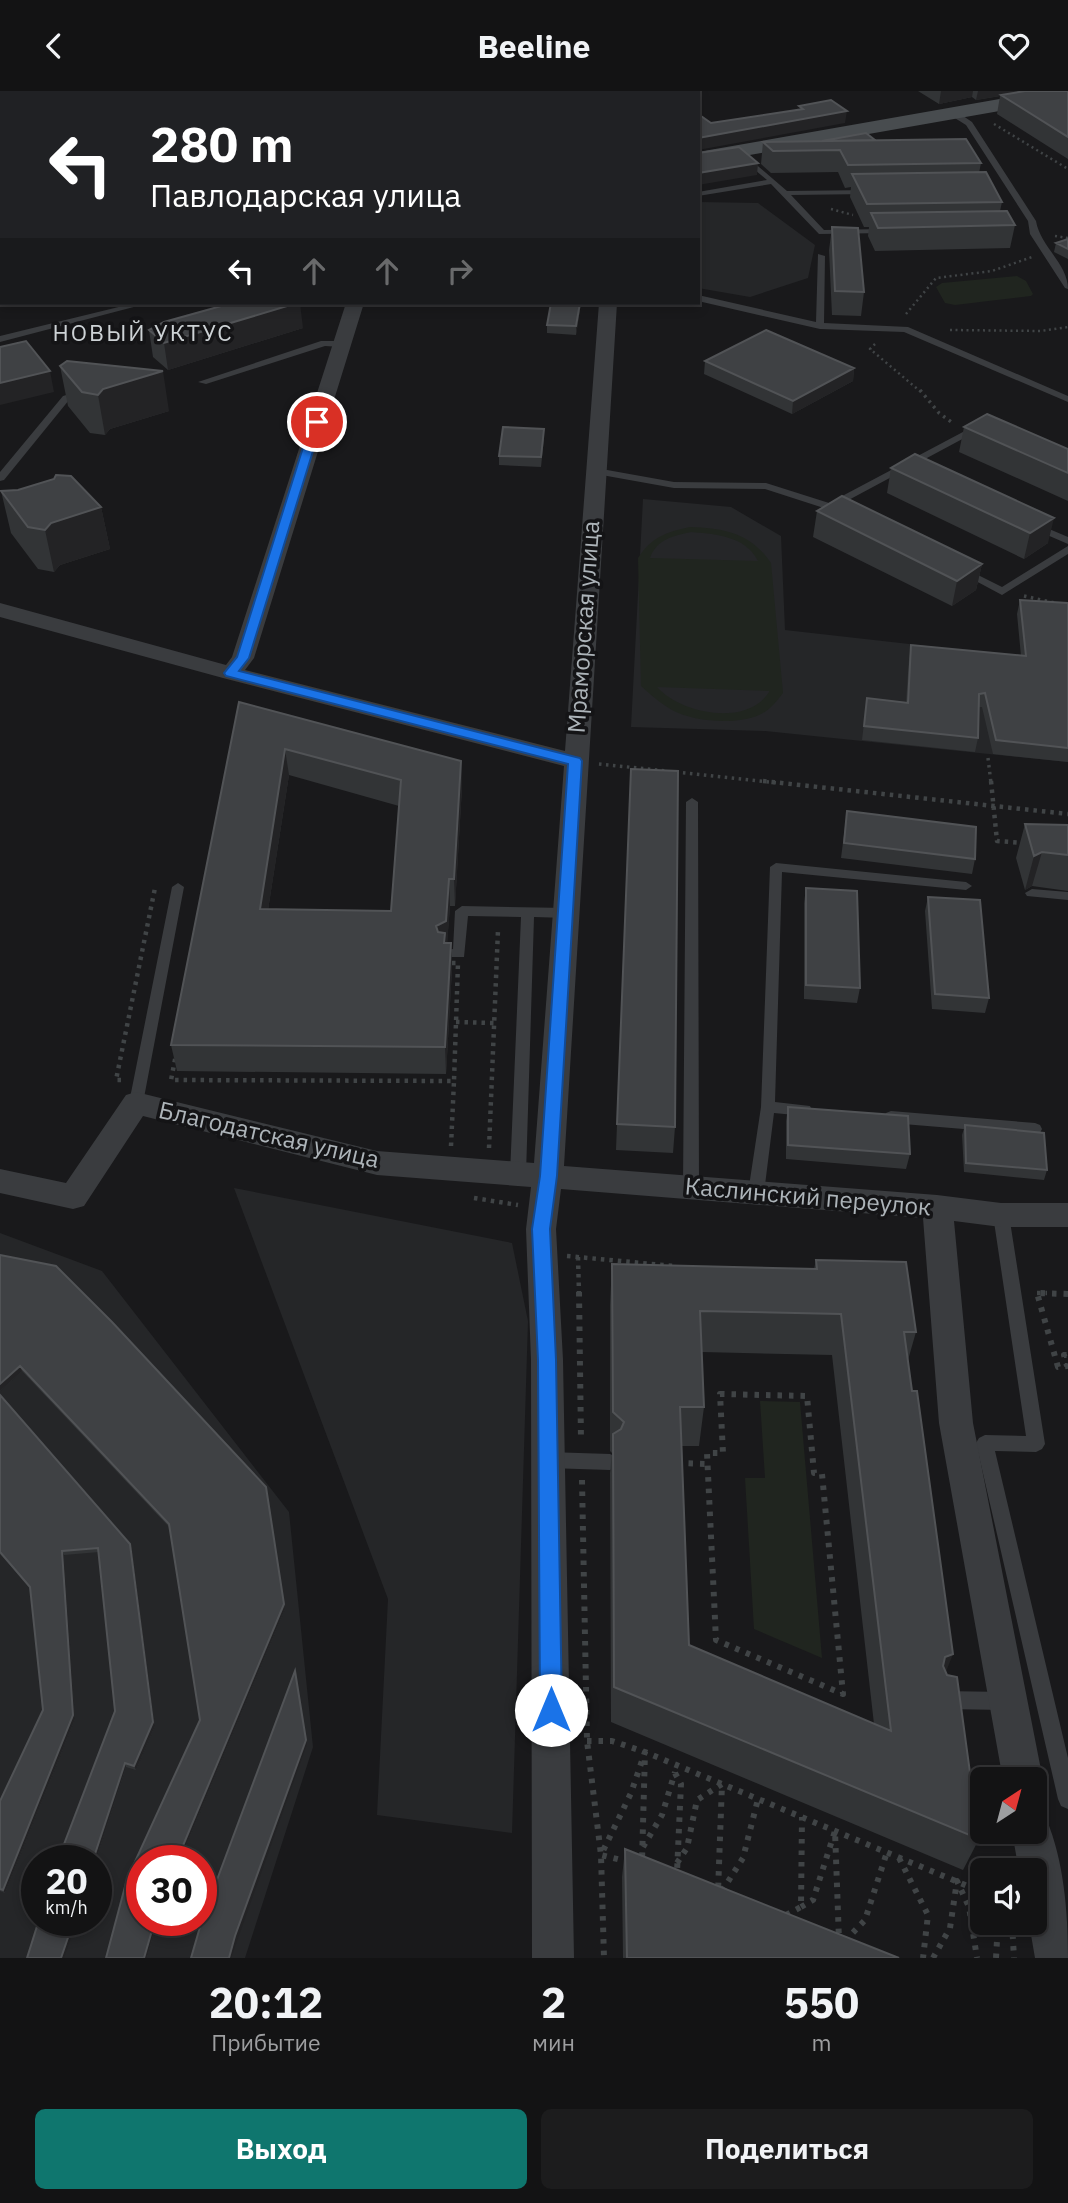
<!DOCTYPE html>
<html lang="ru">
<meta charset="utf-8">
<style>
:root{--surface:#131314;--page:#1c1c1d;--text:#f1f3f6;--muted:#9d9ea0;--line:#323234;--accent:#0f766e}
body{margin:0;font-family:"IBM Plex Sans",sans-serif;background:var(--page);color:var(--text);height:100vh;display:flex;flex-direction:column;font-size:26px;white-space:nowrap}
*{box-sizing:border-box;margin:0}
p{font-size:23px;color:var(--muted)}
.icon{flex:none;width:38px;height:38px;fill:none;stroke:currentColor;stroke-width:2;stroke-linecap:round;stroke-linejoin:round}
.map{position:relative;height:1867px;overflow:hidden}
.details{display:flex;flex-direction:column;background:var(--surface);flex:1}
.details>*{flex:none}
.guide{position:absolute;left:0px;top:0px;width:700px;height:214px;box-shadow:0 4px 10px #0003,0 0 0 2px var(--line);background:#202124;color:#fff;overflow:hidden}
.needle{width:46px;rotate:36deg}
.controls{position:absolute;left:970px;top:1676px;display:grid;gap:14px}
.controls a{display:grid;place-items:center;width:77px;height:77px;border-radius:10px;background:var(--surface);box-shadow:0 4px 10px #0003,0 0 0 2px var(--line);font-size:35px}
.speed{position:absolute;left:21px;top:1754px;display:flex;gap:14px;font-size:35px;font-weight:700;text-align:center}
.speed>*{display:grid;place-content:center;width:91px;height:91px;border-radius:50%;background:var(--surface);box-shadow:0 4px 10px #0003,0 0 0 2px var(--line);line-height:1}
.speed small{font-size:18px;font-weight:400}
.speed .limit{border:10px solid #d22;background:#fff;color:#111}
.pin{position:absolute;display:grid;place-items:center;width:60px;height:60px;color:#fff;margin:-30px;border:4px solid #fff;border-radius:50%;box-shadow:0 2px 7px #0007}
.me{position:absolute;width:77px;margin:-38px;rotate:0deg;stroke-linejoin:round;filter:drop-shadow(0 0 5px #0008)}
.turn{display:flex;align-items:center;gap:24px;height:147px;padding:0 35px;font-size:32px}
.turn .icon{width:91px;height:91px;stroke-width:2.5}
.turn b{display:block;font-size:49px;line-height:60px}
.lanes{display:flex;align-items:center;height:66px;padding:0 35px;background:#0003;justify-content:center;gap:35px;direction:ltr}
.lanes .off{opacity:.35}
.eta{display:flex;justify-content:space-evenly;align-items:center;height:119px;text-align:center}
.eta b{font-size:42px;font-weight:700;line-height:49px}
.button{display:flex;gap:14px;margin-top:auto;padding:14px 35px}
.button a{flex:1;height:80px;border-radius:10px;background:var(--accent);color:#fff;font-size:28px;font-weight:700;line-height:80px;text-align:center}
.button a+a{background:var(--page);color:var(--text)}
header{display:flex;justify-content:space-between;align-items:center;height:91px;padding:0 35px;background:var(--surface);font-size:32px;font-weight:700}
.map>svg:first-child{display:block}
</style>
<header><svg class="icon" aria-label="back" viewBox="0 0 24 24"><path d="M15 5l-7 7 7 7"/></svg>Beeline<svg class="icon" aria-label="heart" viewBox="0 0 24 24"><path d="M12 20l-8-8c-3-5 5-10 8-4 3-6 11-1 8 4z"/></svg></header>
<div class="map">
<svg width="1068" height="1867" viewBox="0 0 1068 1867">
<rect width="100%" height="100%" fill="#19191b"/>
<path fill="#252628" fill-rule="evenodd" d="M698 111 758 112 815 154 808 187 750 206 698 197Z
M643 408 731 416 781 445 785 539 1068 571V671L765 640 631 636Z
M234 1097 512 1152 528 1230 512 1742 377 1724 388 1508Z
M0 1142 102 1180 289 1421 313 1656 245 1867H0ZM37 1769H96V1829H37ZM142 1769H201V1829H142Z"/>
<path fill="#20251f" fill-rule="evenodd" d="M1017 185 1026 190 1033 203 1031 205 955 214 945 212 936 196 942 192Z
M690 436C723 437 751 442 771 472L783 602C776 611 769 620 759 624 736 634 694 631 672 619 660 612 651 604 641 595L638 467C652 446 666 441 690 436ZM691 441C715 443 746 445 758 470L650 467C657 448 673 445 691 441ZM657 596 769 600V601C747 636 681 623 657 596Z
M760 1310 800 1311 822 1567 754 1538 745 1387H765Z"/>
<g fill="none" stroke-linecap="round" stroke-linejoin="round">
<path stroke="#404446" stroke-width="2.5" stroke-dasharray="2 3.5" stroke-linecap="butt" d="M994 33 1068 78
M831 118 853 124
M1055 145 1068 147
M906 223 936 187 992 180 1032 166
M950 239 1041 240 1068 236
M875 253 870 258 921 301"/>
<path stroke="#404446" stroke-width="3.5" stroke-dasharray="2.5 4.5" stroke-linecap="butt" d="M920 299 939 322 954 333
M1024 505 1068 515
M988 667 991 692
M599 673 667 680
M676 681 779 692"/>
<path stroke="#404446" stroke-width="4.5" stroke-dasharray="3.5 5" stroke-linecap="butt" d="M763 690 1068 723
M991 690 997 750 1025 752
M367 871 458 872 454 990 171 989 194 872H291L285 920H362Z
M456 931 494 932
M121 989H116L155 797
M451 1055 454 990
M489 1057 498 839
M474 1107 518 1114
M567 1165 674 1175
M578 1166 579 1202
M1037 1202H1047"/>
<path stroke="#404446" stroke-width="6" stroke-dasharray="4.5 7" stroke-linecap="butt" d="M579 1201 581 1349
M1068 1203 1037 1202 1058 1276 1067 1275 1064 1264H1068
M720 1303 807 1305 814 1382 822 1383 843 1603 716 1549 707 1362H723Z
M677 1372 708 1373
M582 1389 587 1650 601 1764 604 1867
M587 1650H612L645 1661 982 1801
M675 1682 681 1693 677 1781
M643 1756 662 1724 675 1681
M899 1767 928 1824 923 1867
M629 1771 601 1764 631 1702 645 1661 642 1770
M677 1772 687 1757 697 1709 722 1693 718 1801
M722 1800 743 1767 758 1708
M801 1816 813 1809 835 1740 839 1849
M786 1824 801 1816 802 1726
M1012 1832 1014 1867
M845 1850 865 1829 887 1761
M933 1867 950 1837 957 1790 969 1816 977 1867
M996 1867 998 1832"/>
<path fill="#3a3c3f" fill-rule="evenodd" d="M950 20H956L972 31 1036 130C1040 155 1068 173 1068 198L1065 197 1030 143 1028 130 966 34 950 24Z
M745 64 787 100 872 99 873 101 869 103 791 104 824 139 886 138 890 140 886 142 819 143 771 93 698 105V101L767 89 742 68 741 66Z
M818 163 825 165 824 232 908 236 1068 305V311L904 241 820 238 698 210V204L816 231Z
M135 212H149L0 251V245Z
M321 250H341L346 253 341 256 325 255 206 293 198 291Z
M83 299 86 300V304L69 309 4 389 0 390V381L63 305Z
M978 333 981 334V338L830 419 765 398 674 397 596 383 591 380 596 377 674 391 766 392 829 412Z
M1035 432 1068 446V453L1031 437 1030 435Z
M1068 455V463L1002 504 959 481 960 479H968L1002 496Z
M692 707 698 711 699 1097 696 1101 691 1103 686 1101 683 1097 686 711Z
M776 772 966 791 972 795 966 799 782 781 775 1011 810 1015 812 1019 810 1023 805 1025 774 1022 764 1102 761 1106 756 1108 751 1106 748 1102 761 1016 770 776Z
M178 792 184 796 143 1012 141 1016H131L129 1012 172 796Z
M1032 798 1068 801V809L1027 805 1025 802Z
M462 815 567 817 574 822 567 827 534 826 526 1083 523 1087H513L510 1083 521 826 468 825 464 866H442L440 863 442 860 453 858 455 820Z
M891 1020 1035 1032 1040 1034 1042 1038 1040 1042 1035 1044 891 1032 886 1030 884 1026 886 1022Z
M1001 1118 1006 1120 1009 1124 1045 1353 1042 1358 1036 1361 995 1360 1068 1667V1718L1061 1715 1058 1708 976 1352 979 1347 985 1344 1026 1345 993 1124 996 1120Z
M548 1361 610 1363 616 1366 619 1371 616 1376 610 1379 548 1377 542 1374 539 1369 542 1364Z
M942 1600 1006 1601 1013 1603 1015 1610 1013 1617 1006 1619 942 1618 935 1616 933 1609 935 1602Z"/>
<path fill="#3a3c3f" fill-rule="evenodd" d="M487 0H510L486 2Z
M2 96V106L0 107V97Z
M346 212H364L254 567 245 579 565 660 599 212H617L564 1075 937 1104 1001 1112H1068V1136H1001L954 1130 973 1332 1043 1689 1034 1704V1689H1003L939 1332 923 1127 561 1098 556 1138 563 1269 574 1867H532L531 1269 526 1138 531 1096 377 1084 143 1025 84 1115 73 1118 0 1102V1078L66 1092 126 1004 136 1001 377 1060 534 1072 564 675 223 587 0 526V512L226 574 232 566Z
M1034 1722 1046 1727C1064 1770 1068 1821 1068 1867H1035L1029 1832H1034V1780H1019L1012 1741H1034Z"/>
<path fill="#484c4f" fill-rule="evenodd" d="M1045 0H1068V8L698 73V61Z
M0 185H2V199H0Z"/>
<path stroke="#4d5154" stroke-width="3.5" stroke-dasharray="5 4.5" stroke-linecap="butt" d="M339 2 350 0"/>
</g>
<path fill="#323436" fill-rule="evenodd" d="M918 0H1068V68L997 23 1000 5 976 9 972 6 939 13Z
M875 49 981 72 979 82 1002 111 1000 120 1015 134 1010 157 875 160 868 145 869 136H864L850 106 851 96 845 97 838 81 771 82 761 73 763 51Z
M832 136 864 201 861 225 832 224 829 159Z
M1068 148V168L1054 161 1056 152Z
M551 212H581L576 244 547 242V234Z
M303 237 168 279 153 266 149 239Z
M705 270 854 277 853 290 792 323 704 283Z
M60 275 169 320 110 338 105 344 90 342 68 315Z
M964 336 1068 358V410L959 361Z
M544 347 541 376 499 374V365Z
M915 363 1048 452 1024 468 887 402 891 377Z
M1 400 101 416 110 458 60 474 54 481 38 478 11 442Z
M817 420 982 473 976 499 952 515 813 446Z
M1020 509 1068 512V671L993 663 982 616H979L978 647 975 661 862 649 867 607 906 611 909 568 911 554 1021 565 1017 523Z
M239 611 461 670 462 696 455 815H450L447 852H451L452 878 446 983 177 980 171 954ZM289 684 399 715 391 820 268 819Z
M631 678 675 1036 673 1062 616 1059Z
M847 720 975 768 972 783 841 767Z
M1025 733 1068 734V800L1032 795 1025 799 1016 767Z
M806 797 860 897 857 912 804 908V812Z
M928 806 989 907 985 922 932 918 925 820Z
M788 1016 910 1063 906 1078 786 1068V1030Z
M965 1034 1047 1079 1044 1089 964 1081 962 1044Z
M0 1164 56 1175 112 1231 266 1396 267 1400 285 1518 180 1769H142V1829H157L147 1867H106L127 1788 200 1629 170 1437 22 1280 0 1300Z
M816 1169 916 1241 908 1269 946 1581 979 1748 963 1779 611 1631 610 1382 612 1362 610 1360V1214L612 1173 814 1178ZM702 1261 832 1264 874 1633 689 1554 682 1355H699L704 1316Z
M0 1304 130 1453 132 1458 155 1635 136 1679 126 1676 96 1769 115 1620 99 1461 64 1464 75 1628 5 1802 0 1800V1710L43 1619 31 1498 0 1463Z
M625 1758 899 1867H623L622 1786Z"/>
<path fill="#232325" d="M941 0H973L972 6 939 13Z
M978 0H1030L976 9Z
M847 20 845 32 698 59V47Z
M758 72 757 84 698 94V82Z
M2 162V175H0V163Z
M297 212H300L303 237 168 279 164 252Z
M580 212H581L576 244V235Z
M854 277 853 290 792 323 793 310Z
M50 280 54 301 0 314V292Z
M163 280 169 320 110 338 105 344 98 304 103 298Z
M101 416 110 458 60 474 54 481 45 439 51 432Z
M1054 427 1048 452 1024 468 1030 442Z
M982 473 976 499 952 515 957 490Z
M285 658 289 684 264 845 260 818Z
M461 670 462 696 455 815 454 788Z
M1042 761 1032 795 1025 799 1034 765Z
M449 788 450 815 447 856 446 857 436 835Z
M451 852 452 878 446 983 445 956Z
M20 1275 22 1280 0 1300V1293Z
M266 1396 285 1518 180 1769H177Z
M130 1453 132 1458 155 1635 136 1679 134 1675Z
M62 1460 64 1464 75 1628 5 1802 3 1799 73 1624Z
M953 1563 939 1598 945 1566Z
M295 1580 307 1653 231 1867H229Z
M125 1672 126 1676 96 1769H93Z
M74 1829H77L64 1867H61Z
M155 1829H157L147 1867H144Z"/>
<path fill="#3f4144" stroke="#515356" stroke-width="2" fill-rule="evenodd" d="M594 0H669L671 2H585Z
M1025 0H1068V46L1001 4Z
M831 9 847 20 698 47V23L711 32 803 18 799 15Z
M866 42 875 49 822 50Z
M966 48 981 72 848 74 840 59 773 60 763 51Z
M739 56 758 72 698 82V62Z
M986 81 1002 111 867 113 852 83Z
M1007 120 1015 134 878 137 871 122Z
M832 136 858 137 864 201 835 200Z
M0 143 2 146V162L0 163Z
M1068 148V158L1056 152Z
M232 212H297L164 252 149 239 164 231Z
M551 212H580L576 235 547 234Z
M766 239 854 277 793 310 705 270Z
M26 250 50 280 0 292V256Z
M67 270 163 280 103 298 98 304 82 301 60 275Z
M987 323 1068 358V382L964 336Z
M503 336 544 338 541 366 499 365Z
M915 363 1054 427 1030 442 891 377Z
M56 384 71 385 101 416 51 432 45 439 28 436 1 400 18 399 54 388Z
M842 405 982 473 957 490 817 420Z
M1020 509 1068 512V657L996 649 985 602 979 603 978 647 864 635 867 607 908 612 911 554 1026 565Z
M239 611 461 670 454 788H449L446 830 436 835 438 841 445 842 444 852H451L445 956 171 954ZM285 658 401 689 391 820 260 818Z
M631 678 678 680 675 1036 617 1033Z
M847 720 976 736 975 768 844 752Z
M1025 733 1068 734V764L1042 761 1034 765Z
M806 797 857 800 860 897 806 894Z
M928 806 980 809 989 907 935 903Z
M788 1016 908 1025 910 1063 788 1054Z
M965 1034 1044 1042 1047 1079 966 1072Z
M0 1164 56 1175 112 1231 266 1396 284 1513 177 1769H142V1829H155L144 1867H106L127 1788 200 1629 169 1433 20 1275 0 1293Z
M816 1169 906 1171 916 1241H904L912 1300H917L953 1563 945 1566 943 1575 947 1584 957 1586 979 1748 614 1596 613 1343 621 1338 624 1331 613 1321 612 1173 817 1178ZM700 1220 841 1223 891 1640 689 1554 680 1316H704Z
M0 1304 130 1453 153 1631 134 1675 125 1672 93 1769H58L115 1620 98 1457 62 1460 73 1624 3 1799 0 1798V1710L43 1619 30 1496 0 1461Z
M295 1580 306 1649 235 1845 229 1867H191L202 1829Z
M625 1758 899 1867H627Z
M39 1829H74L61 1867H27Z"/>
<path fill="#1a73e8" stroke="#114b97" stroke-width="2" d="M317 328 322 331 249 567 239 580 580 667 582 670 557 1085 550 1138 556 1269 562 1619 558 1627 551 1630 543 1627 540 1619 538 1269 532 1138 540 1085 568 673 226 585 224 582 237 566 311 331Z"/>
<g text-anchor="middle" stroke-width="7" stroke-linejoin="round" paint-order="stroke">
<g font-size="23" letter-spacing="2" fill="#cdd2d5" stroke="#141416">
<text x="143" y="250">НОВЫЙ УКТУС</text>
</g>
<g font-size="24" fill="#adb4b9" stroke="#141416">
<text transform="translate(584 536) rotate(-86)" y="8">Мраморская улица</text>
<text transform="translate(269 1044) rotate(13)" y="8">Благодатская улица</text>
<text transform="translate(808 1106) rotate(5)" y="8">Каслинский переулок</text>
</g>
</g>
</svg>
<div class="controls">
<a><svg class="needle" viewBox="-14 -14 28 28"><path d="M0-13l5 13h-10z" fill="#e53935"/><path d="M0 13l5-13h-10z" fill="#9d9ea0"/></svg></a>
<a><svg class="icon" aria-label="sound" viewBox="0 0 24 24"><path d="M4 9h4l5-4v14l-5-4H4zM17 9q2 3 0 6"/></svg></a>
</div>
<div class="speed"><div>20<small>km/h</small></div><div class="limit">30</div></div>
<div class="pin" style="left:317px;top:331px;background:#d93025"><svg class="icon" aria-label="arrive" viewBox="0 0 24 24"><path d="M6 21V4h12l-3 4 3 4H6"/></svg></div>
<svg class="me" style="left:551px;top:1619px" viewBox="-20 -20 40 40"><circle r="19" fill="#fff"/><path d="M0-13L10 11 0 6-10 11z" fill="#1a73e8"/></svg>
<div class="guide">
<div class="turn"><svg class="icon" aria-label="left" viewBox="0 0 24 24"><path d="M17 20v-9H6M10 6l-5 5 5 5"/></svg><div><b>280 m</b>Павлодарская улица</div></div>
<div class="lanes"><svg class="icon" aria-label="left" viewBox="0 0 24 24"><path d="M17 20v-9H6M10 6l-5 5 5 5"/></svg><svg class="icon off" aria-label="ahead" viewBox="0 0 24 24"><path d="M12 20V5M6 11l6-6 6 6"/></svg><svg class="icon off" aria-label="ahead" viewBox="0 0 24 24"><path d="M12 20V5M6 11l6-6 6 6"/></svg><svg class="icon off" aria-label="right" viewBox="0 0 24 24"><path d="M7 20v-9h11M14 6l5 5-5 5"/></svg></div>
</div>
</div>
<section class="details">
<div class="eta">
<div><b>20:12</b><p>Прибытие</p></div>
<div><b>2</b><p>мин</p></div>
<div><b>550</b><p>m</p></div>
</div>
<div class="button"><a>Выход</a><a>Поделиться</a></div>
</section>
